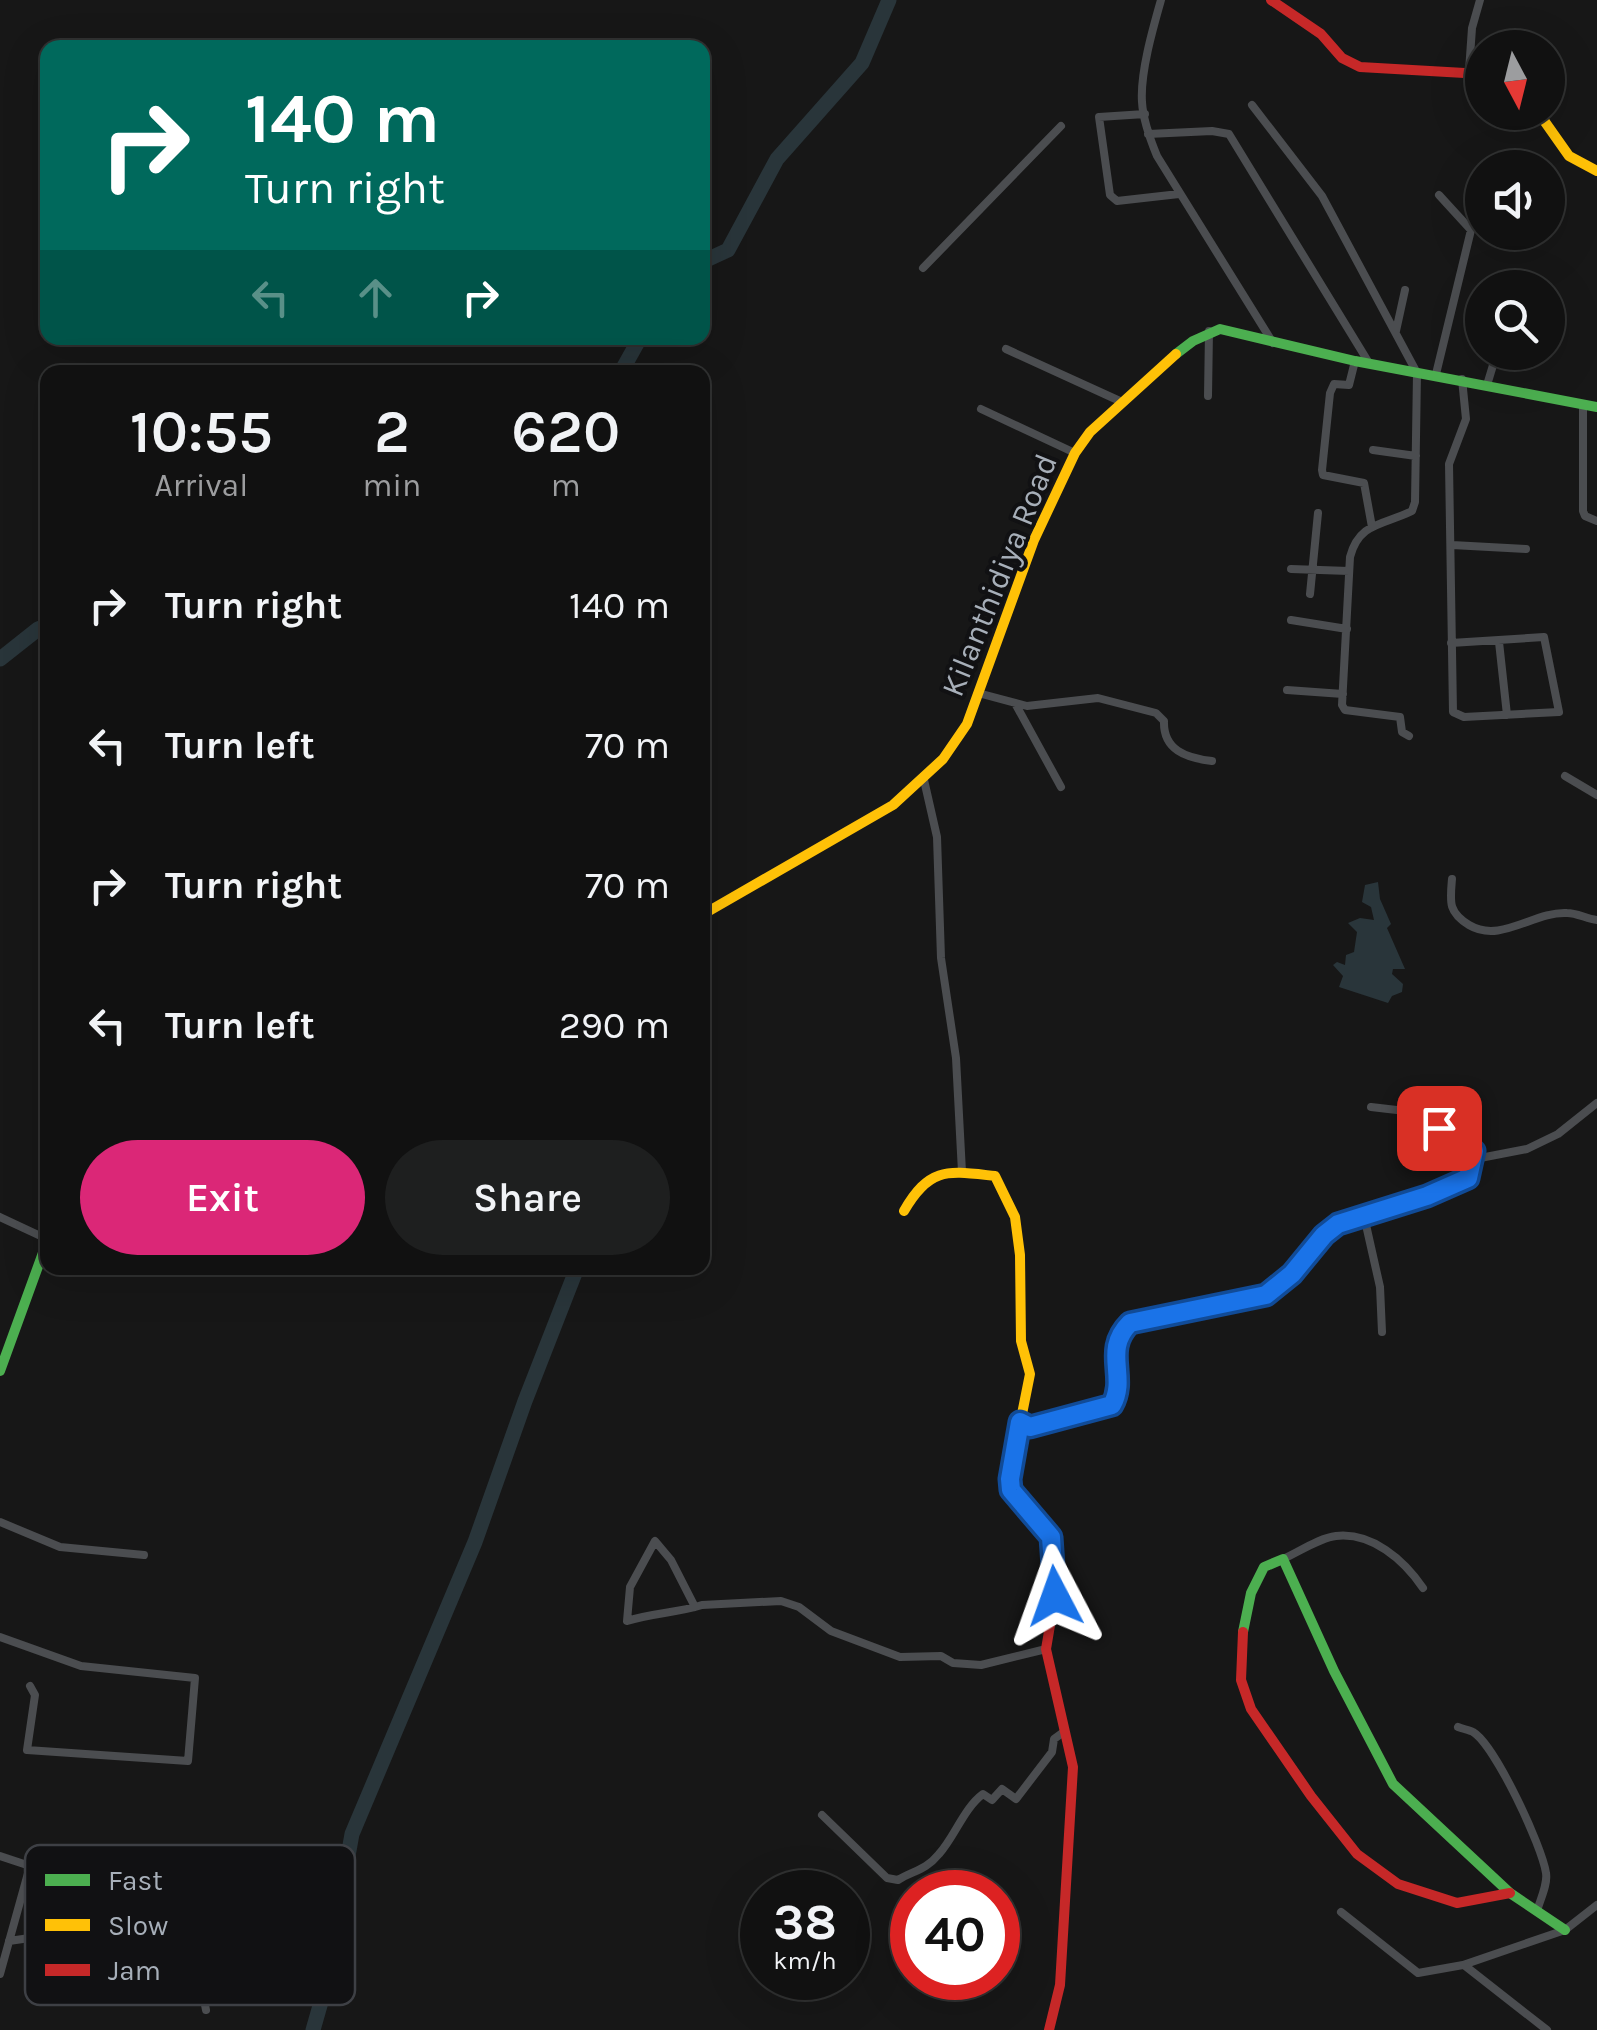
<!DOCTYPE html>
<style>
:root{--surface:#111;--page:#1e1f1f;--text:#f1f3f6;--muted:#9c9d9f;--line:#303131;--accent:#db2777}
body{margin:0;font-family:Karla,sans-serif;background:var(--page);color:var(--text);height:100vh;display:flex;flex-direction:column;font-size:38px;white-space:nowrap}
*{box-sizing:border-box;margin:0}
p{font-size:32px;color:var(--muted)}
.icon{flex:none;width:55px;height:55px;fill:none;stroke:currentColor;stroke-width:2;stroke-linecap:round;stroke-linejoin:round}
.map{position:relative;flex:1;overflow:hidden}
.panel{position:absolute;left:40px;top:365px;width:670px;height:910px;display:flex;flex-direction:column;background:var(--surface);border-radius:20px;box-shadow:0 10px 40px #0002,0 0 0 2px var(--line)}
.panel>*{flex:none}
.banner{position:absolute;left:40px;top:40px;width:670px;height:305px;border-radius:20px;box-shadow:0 10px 40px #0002,0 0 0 2px var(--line);background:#00695c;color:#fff;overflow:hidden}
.needle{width:65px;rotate:173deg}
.tools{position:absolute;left:1465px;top:30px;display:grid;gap:20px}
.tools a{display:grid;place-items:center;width:100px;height:100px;border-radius:50%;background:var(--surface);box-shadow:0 10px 40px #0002,0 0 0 2px var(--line);font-size:50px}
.speed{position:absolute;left:740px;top:1870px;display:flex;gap:20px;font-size:50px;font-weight:700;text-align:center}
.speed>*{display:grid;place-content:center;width:130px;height:130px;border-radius:50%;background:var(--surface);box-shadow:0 10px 40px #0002,0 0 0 2px var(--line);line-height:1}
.speed small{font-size:25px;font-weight:400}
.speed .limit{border:15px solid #d22;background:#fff;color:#111}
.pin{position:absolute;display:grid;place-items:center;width:85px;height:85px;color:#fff;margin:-42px;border-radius:20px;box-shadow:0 5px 15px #0006}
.me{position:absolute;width:110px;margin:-55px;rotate:356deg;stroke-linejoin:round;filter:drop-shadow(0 0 8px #0008)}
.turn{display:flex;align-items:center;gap:35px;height:210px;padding:0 40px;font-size:45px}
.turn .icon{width:130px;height:130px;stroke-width:2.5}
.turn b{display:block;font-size:70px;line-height:85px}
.lanes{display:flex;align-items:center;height:95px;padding:0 40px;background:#0003;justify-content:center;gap:50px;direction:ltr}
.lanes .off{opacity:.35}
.eta{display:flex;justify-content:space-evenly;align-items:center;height:170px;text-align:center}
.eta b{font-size:60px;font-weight:600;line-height:70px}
.action{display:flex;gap:20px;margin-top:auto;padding:20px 40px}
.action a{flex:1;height:115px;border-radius:60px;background:var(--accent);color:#fff;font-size:40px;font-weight:600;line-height:115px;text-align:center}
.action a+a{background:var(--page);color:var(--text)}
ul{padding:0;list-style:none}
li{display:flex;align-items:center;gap:30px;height:140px;padding:0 40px}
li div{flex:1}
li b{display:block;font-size:38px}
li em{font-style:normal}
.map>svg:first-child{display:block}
</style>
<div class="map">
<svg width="1597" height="2030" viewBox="0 0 1597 2030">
<rect width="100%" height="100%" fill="#171717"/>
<path fill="#29353a" d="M1378 882 1380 899 1391 924 1387 928 1405 969H1393L1392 974 1403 984 1402 992 1392 996 1388 1003 1339 987 1343 976 1333 965 1337 962 1345 965 1346 955 1354 952 1357 932 1348 923 1360 918 1374 920 1371 907 1362 902 1365 885Z"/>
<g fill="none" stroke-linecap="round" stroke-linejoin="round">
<path stroke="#29353a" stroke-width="15" d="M702 262 728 250 777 159 862 63 889 0
M621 372 640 338
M0 659 38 629 48 625
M313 2030 323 1995 352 1834 475 1542 525 1401 577 1268"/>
<path stroke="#4b4d50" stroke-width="8" d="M1161 0C1153 28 1140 73 1142 102 1143 120 1150 139 1157 156L1273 343
M1469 71 1472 28 1480 0
M1252 105 1322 196 1417 373 1415 502 1412 511C1384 525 1359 522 1350 557L1342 705 1345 710 1400 717 1402 732 1409 736
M1145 114 1099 117 1110 195 1117 201 1179 194
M1148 134 1212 131 1229 134 1369 363
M923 268 1061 126
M1396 331 1405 290
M1006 349 1122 402
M1355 361 1349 385 1334 384 1330 393 1322 470 1323 475 1364 483 1372 527
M1436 374 1471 230 1439 195
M1487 385 1497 352
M1208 396 1209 331
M1583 405V511L1585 516 1597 521
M981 409 1075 453
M1373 450 1416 456
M1452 545 1526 549
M1291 569 1349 571
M1310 594 1318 513
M1291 620 1347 629
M1499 642 1507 715
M1451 643 1544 637 1559 712 1464 717 1453 712 1449 464 1466 419 1462 379
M1287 690 1343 694
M978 693 1027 706 1098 698 1156 713 1164 721C1163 750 1186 758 1212 761
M1016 705 1061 787
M1565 776 1597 795
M924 780 937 837 941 958 956 1058 962 1172
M1452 879C1450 902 1448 912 1469 925 1501 944 1534 911 1567 913 1577 913 1587 919 1597 920
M1371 1107 1414 1112 1465 1141 1475 1151V1159
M1364 1216 1380 1287 1382 1332
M0 1217 47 1239
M1021 1422 1029 1427 1112 1405C1128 1375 1100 1353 1130 1323L1266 1295 1292 1274 1324 1235 1338 1224 1458 1184 1468 1178 1475 1159 1527 1149 1558 1134 1597 1103
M0 1522 60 1547 144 1555
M1283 1559C1299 1552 1319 1538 1336 1536 1372 1532 1404 1560 1423 1588
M695 1607 671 1560 655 1541 630 1587 627 1621C651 1613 677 1613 702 1605L781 1601 799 1607 831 1631 900 1657 941 1656 953 1663 981 1665 1046 1649
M0 1637 81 1666 195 1678 188 1761 27 1750 35 1695 30 1686
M1458 1727C1463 1729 1469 1730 1473 1732 1495 1745 1542 1846 1546 1873 1548 1884 1540 1900 1537 1911
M822 1815 887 1878 898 1880C914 1870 925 1871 939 1854 955 1836 964 1808 983 1794L992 1800 1002 1789 1016 1799 1052 1752 1054 1739 1065 1731
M0 1856 30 1866 0 1974
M30 1866 53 1854 105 1855 188 1919 206 2010
M1341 1912 1418 1973 1463 1965 1565 1930 1597 1905
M9 1941 85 1930V1978L96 1989H115L130 1981 117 1864
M1464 1965 1547 2030"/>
<path stroke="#4caf50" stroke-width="10" d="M1176 354 1193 341 1220 329 1355 361 1597 407
M0 1371 48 1239
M1243 1632 1251 1593 1264 1567 1283 1559 1334 1671 1393 1784 1510 1893 1565 1930"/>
<path stroke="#ffc107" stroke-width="10" d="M1538 112 1569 156 1597 171
M702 915 893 805 943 759 967 724 1034 540 1075 453 1090 432 1176 354
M904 1211C930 1166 948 1171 995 1176L1015 1217 1020 1255 1021 1341 1030 1374 1012 1464"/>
<path stroke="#c62828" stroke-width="10" d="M1271 0 1321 34 1342 58 1360 67 1482 74
M1012 1464 1011 1491 1051 1537 1055 1596 1046 1649 1073 1767 1060 1985 1049 2030
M1243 1632 1241 1680 1251 1709 1311 1796 1357 1854 1398 1884 1457 1903 1510 1893"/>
</g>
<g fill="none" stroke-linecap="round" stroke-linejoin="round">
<defs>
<path id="route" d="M1055 1596 1051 1537 1011 1490 1010 1479 1020 1422 1030 1427 1112 1405C1128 1376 1102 1351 1130 1323L1266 1295 1292 1274 1324 1235 1338 1224 1427 1196 1468 1178 1474 1151 1464 1142 1439 1128"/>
</defs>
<use href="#route" stroke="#114b97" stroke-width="25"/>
<use href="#route" stroke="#1a73e8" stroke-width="18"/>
</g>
<g text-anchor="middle" stroke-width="8" stroke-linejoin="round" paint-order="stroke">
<g font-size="32" fill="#a7afb9" stroke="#111113">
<text transform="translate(999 575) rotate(-68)" y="11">Kilanthidiya Road</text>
</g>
</g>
<rect x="25" y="1845" width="330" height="160" rx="15" fill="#111113" stroke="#3e4045" stroke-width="2.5"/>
<rect x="45" y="1874" width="45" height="12" fill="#4caf50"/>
<rect x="45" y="1919" width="45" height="12" fill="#ffc107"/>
<rect x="45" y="1964" width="45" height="12" fill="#c62828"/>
<g font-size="28" fill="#a7afb9">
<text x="108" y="1890">Fast</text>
<text x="108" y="1935">Slow</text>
<text x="108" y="1980">Jam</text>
</g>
</svg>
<div class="tools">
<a><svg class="needle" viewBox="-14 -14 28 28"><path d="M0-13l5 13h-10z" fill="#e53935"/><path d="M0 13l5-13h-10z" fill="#9c9d9f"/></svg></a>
<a><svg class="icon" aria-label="sound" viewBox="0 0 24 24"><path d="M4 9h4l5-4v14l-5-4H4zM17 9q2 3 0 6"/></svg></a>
<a><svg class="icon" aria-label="search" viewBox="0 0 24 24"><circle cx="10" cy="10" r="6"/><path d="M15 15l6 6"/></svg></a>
</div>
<div class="speed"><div>38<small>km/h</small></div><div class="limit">40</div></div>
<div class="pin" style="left:1439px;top:1128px;background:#d93025"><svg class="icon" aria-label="arrive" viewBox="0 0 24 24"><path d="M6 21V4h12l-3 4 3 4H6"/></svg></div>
<svg class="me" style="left:1055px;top:1596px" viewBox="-20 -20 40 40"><path d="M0-17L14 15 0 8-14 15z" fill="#1a73e8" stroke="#fff" stroke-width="4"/></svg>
<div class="banner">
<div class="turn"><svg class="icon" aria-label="right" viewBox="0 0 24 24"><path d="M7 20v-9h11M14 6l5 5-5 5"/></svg><div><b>140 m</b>Turn right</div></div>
<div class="lanes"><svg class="icon off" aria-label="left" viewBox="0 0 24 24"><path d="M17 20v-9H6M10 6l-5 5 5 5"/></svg><svg class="icon off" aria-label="ahead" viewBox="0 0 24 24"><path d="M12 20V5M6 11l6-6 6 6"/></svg><svg class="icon" aria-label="right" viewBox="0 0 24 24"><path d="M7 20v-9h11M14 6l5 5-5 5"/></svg></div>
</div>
<section class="panel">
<div class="eta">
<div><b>10:55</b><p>Arrival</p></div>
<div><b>2</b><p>min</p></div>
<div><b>620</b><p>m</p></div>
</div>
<ul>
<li><svg class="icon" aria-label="right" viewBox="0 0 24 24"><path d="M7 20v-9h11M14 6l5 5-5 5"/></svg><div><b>Turn right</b></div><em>140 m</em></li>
<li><svg class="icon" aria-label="left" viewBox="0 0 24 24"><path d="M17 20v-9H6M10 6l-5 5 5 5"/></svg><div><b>Turn left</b></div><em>70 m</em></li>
<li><svg class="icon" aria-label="right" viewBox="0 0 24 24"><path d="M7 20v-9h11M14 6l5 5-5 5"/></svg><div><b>Turn right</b></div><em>70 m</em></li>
<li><svg class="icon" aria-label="left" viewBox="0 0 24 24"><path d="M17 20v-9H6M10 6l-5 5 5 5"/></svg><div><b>Turn left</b></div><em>290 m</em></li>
</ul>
<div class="action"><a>Exit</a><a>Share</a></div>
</section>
</div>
